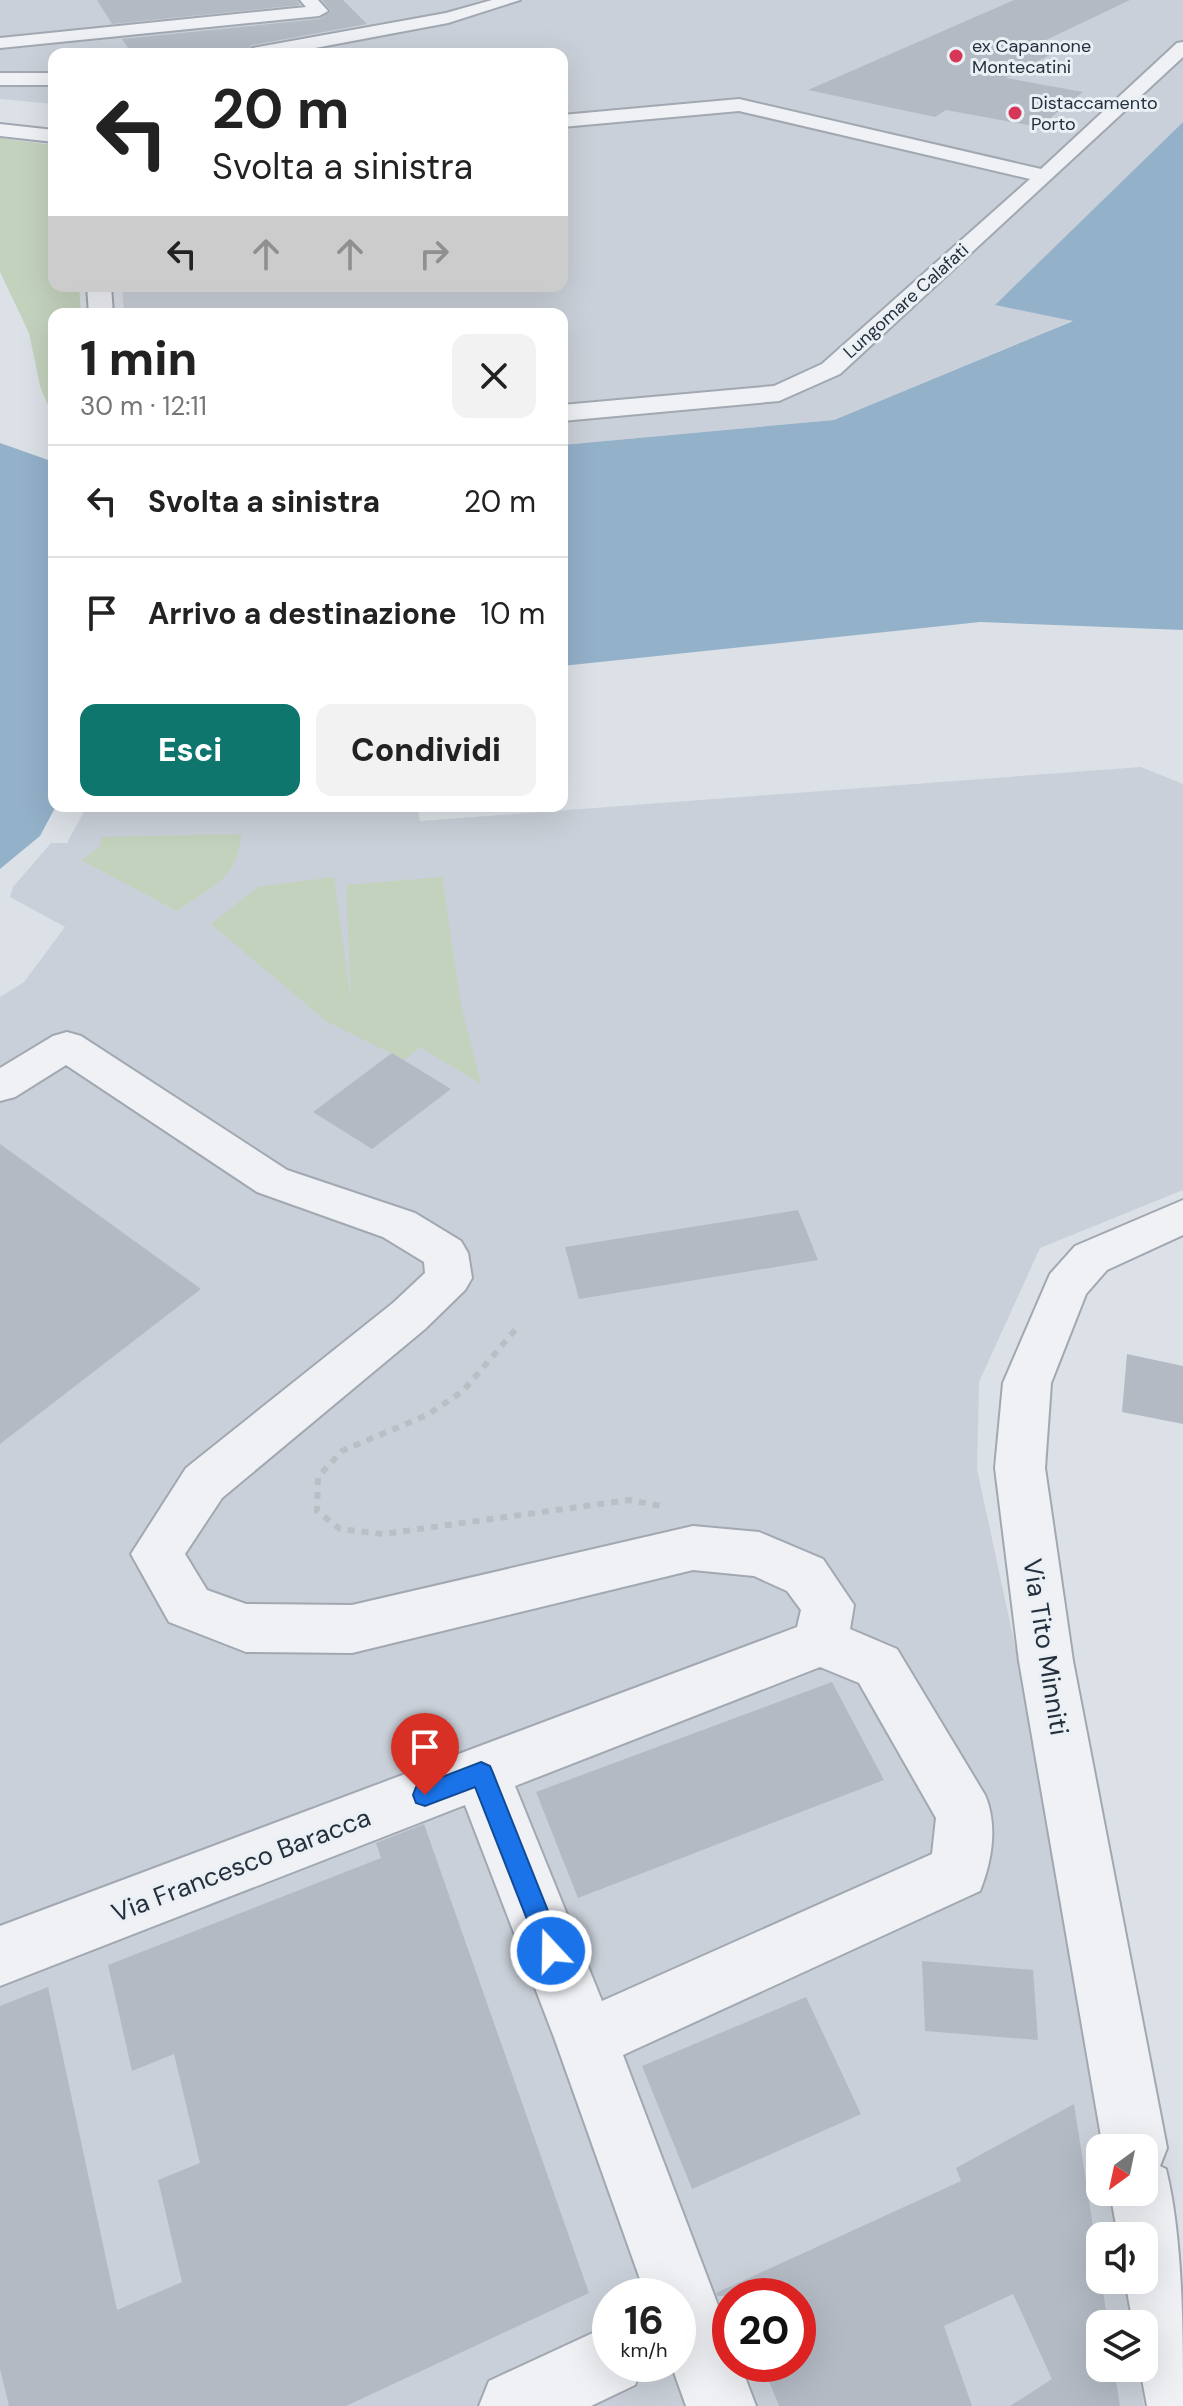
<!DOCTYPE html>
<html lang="it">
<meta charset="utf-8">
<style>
:root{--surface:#fff;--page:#f2f2f2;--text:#222;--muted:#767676;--line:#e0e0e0;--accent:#0f766e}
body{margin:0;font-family:"DM Sans",sans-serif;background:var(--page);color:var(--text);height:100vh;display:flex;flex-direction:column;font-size:30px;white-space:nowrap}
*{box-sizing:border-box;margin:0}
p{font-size:26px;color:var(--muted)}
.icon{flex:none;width:44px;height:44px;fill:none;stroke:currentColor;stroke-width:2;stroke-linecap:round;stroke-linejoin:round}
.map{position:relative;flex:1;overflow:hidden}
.sheet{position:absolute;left:48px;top:308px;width:520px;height:504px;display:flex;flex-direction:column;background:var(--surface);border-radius:16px;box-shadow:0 8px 32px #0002}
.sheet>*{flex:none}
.top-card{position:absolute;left:48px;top:48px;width:520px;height:244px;border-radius:16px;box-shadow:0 8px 32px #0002;background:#fff;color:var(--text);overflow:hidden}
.needle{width:52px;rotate:213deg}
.buttons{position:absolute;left:1086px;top:2134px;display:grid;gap:16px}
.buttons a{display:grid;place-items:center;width:72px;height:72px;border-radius:16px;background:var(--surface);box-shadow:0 8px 32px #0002;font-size:40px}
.speed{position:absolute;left:592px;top:2278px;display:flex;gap:16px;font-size:40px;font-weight:700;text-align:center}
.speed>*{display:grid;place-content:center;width:104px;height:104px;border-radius:50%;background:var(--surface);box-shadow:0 8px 32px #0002;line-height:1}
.speed small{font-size:20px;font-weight:400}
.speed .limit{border:12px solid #d22;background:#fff;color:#111}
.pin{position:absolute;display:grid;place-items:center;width:68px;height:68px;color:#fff;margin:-82px -34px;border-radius:50% 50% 50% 0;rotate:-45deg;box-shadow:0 0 8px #0007}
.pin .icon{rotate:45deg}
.me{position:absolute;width:88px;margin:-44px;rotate:339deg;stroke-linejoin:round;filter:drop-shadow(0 0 6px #0008)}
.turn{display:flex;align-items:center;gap:28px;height:168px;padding:0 32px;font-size:36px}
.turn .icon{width:104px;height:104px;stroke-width:2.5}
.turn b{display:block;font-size:56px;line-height:68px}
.lanes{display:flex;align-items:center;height:76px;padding:0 32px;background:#0003;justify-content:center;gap:40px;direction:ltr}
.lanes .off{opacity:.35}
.round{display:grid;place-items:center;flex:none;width:84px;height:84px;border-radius:16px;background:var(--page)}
.summary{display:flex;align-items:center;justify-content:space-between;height:136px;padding:0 32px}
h1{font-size:48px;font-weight:800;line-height:60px}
.primary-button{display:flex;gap:16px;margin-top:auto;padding:16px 32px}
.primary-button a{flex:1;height:92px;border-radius:16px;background:var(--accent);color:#fff;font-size:32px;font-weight:800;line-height:92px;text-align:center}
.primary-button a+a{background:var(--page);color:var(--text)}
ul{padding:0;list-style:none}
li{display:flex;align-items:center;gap:24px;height:112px;padding:0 32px;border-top:2px solid var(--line)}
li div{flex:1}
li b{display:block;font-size:30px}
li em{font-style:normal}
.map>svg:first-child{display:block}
</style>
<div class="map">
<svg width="1183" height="2406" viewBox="0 0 1183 2406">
<rect width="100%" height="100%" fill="#dce1e7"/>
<path fill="#cad0d9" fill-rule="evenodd" d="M0 0H1183V122L995 305 1074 320 834 420 562 445V314H124L122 286H562V54H54V104L0 99Z
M1141 767 1183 784V1190L1040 1248 979 1382 977 1469 1072 1911 1106 2148H1100V2192H1113L1119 2236H1100V2280H1126L1132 2324H1100V2368H1139L1144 2406H0V997L24 982 65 927 10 897 13 887 51 843H67L87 806H417L420 821ZM610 2296H678V2364H610ZM730 2296H798V2364H730Z"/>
<path fill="#c3d2bc" d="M0 138 54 145V286H79L81 314H54V420L40 386 29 333 0 272Z
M241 834C238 880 212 886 177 911L81 860 99 848 102 837Z
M334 877 351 1002 346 885 442 877 461 1006 481 1084 420 1047 404 1060 326 1021 211 924 258 887Z"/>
<path fill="#94b1ca" d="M1183 122V630L980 622 562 666V445L834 420 1073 321 995 305Z
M0 443 54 462 56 806 40 836 0 869Z"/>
<path fill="#b3bac4" d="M97 0H297L300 5 112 24Z
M322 0H343L367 24 252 45 241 54H132L122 39 319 19 331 11Z
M1014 0H1130L1044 41 1059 44 1051 48 1059 50 1006 78 1083 92 1039 127 946 110 935 117 808 90Z
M392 1053 451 1089 372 1149 313 1112Z
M0 1144 201 1289 0 1444Z
M798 1210 818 1260 579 1299 565 1247Z
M1127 1354 1183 1366V1424L1122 1412Z
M832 1682 884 1780 578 1898 536 1792Z
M424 1824 589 2293 346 2406H9L0 2369V2006L48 1987 117 2310 182 2282 158 2180 200 2163 174 2054 132 2071 108 1965 381 1858 376 1843Z
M922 1961 1033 1970 1038 2040 925 2031Z
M806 1997 861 2114 692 2189 642 2066Z
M1074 2104 1108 2324H1100V2368H1114L1120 2406H1010L1052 2379 1013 2294 944 2326 972 2406H779L762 2364H798V2296H718L716 2293 961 2181 956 2168Z"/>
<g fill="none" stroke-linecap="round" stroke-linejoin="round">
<defs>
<path id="minor" d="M300 0H318L328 11 319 16 0 48V38L306 7Z
M492 0H520L448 23 283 54H244L253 48 446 13Z
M1183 42V57L840 374 779 401 562 421V405L774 386 822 364 1030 179 739 111 562 127V115L739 99 1041 169 1177 43Z
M0 73H54V85H0Z
M0 124 54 130V142L0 136Z
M87 286H111L113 314H89Z
M67 1032 81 1036 287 1170 415 1213 461 1241 468 1253 472 1278 465 1290 425 1329 222 1498 185 1554 207 1590 246 1604 352 1605 693 1526 759 1532 823 1559 854 1605 850 1629 897 1649 985 1795C998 1825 992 1861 980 1891L623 2055 730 2337V2364H740L756 2406H686L671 2364H678V2296H646L555 2040 465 1805 0 1986V1926L797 1627 801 1610 787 1591 754 1576 693 1570 352 1653 246 1652 169 1622 131 1554 186 1468 393 1303 425 1273 424 1262 383 1237 257 1192 66 1065 15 1097 0 1101V1068L53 1036ZM820 1667 859 1683 936 1818 932 1854 602 2001 515 1786Z
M1183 1200V1235L1107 1270 1086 1294 1051 1383 1045 1468 1073 1661 1167 2148 1160 2166 1166 2169C1183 2238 1183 2331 1183 2406H1147L1140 2368H1144V2324H1133L1125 2280H1144V2236H1118L1110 2192H1144V2148H1103L1019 1661 995 1468 1003 1383 1050 1274 1075 1246Z
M610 2325V2364H643L635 2385 591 2406H479L489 2381Z"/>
</defs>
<use href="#minor" stroke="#a1a8b1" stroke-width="4"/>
<path stroke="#babfc5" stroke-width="6" stroke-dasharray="7 7" stroke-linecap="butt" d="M515 1330 463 1391 427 1415 342 1451 318 1477 317 1511 340 1529 383 1534 629 1500 666 1507"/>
<use href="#minor" fill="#eff1f5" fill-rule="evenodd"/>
</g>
<path fill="#1a73e8" stroke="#114b97" stroke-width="2" d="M481 1762 490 1766 493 1773 564 1951 560 1960 551 1964 543 1960 475 1787 425 1806 416 1803 413 1795 416 1787Z"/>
<g fill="#d63758" stroke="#ebf0f5" stroke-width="3">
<circle cx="956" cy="56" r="8"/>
<circle cx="1015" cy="113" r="8"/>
</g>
<g text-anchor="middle" stroke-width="6" stroke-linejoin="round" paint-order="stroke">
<g font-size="18" fill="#25303e" stroke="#ebf0f5" text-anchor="start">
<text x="972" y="52">ex Capannone<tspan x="972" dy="21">Montecatini</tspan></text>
<text x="1031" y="109">Distaccamento<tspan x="1031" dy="21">Porto</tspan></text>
</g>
<g font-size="18" fill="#25303e" stroke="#ebf0f5">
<text transform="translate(906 301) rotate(-42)" y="6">Lungomare Calafati</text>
</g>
<g font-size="26" fill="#25303e" stroke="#ebf0f5">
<text transform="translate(1046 1647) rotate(81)" y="9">Via Tito Minniti</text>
<text transform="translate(241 1865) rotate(-21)" y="9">Via Francesco Baracca</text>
</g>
</g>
</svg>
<div class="buttons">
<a><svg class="needle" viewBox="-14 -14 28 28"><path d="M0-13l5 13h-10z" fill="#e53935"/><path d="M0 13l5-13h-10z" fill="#767676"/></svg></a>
<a><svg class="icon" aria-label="sound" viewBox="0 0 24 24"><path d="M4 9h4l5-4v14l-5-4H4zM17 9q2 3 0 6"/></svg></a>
<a><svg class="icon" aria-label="layers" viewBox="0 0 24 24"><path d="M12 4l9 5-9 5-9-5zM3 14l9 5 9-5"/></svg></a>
</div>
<div class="speed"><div>16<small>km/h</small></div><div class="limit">20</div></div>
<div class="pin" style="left:425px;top:1795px;background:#d93025"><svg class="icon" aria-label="arrive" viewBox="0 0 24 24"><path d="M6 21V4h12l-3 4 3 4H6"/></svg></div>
<svg class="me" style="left:551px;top:1951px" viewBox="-20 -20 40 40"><circle r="17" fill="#1a73e8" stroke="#fff" stroke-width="3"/><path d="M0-11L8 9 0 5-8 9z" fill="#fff"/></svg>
<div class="top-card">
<div class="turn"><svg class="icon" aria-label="left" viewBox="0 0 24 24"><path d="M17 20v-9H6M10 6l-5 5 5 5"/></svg><div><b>20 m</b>Svolta a sinistra</div></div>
<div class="lanes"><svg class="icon" aria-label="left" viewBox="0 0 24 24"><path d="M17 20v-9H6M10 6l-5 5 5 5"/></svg><svg class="icon off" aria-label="ahead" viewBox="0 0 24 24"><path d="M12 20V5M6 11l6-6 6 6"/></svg><svg class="icon off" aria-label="ahead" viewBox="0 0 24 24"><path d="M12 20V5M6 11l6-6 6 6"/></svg><svg class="icon off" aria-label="right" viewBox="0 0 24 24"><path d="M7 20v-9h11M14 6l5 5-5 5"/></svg></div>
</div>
<section class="sheet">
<div class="summary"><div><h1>1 min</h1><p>30 m · 12:11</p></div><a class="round"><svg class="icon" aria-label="close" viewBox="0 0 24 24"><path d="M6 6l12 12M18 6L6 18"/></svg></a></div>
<ul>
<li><svg class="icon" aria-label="left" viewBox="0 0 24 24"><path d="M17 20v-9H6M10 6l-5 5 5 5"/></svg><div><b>Svolta a sinistra</b></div><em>20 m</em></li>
<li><svg class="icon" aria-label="arrive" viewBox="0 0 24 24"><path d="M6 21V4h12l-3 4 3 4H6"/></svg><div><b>Arrivo a destinazione</b></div><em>10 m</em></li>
</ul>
<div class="primary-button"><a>Esci</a><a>Condividi</a></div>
</section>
</div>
